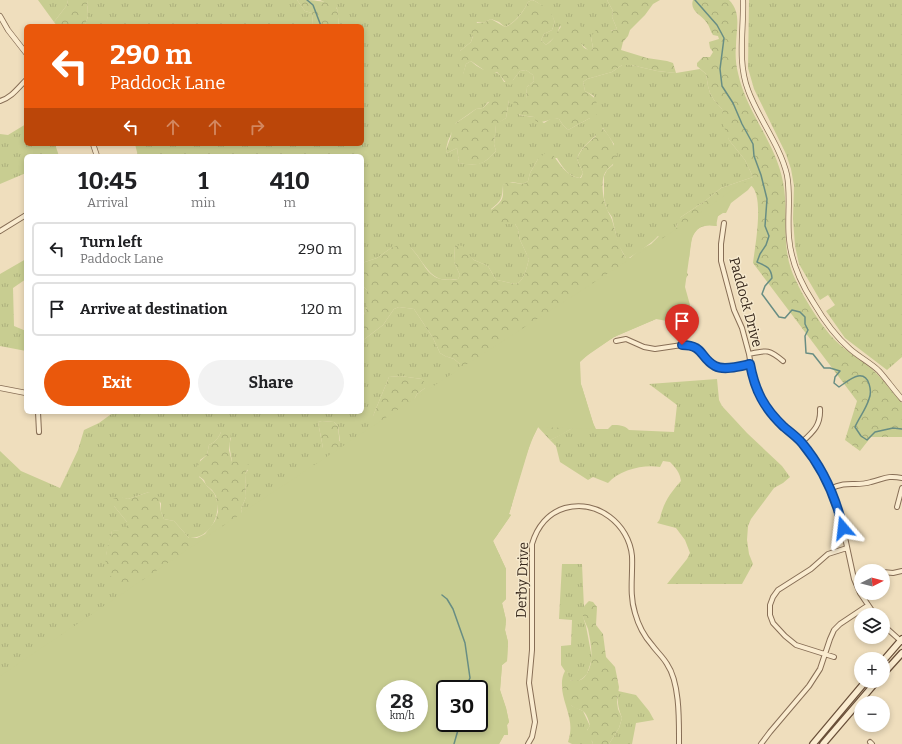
<!DOCTYPE html>
<meta charset="utf-8">
<style>
:root{--surface:#fff;--page:#f2f2f2;--text:#202124;--muted:#757577;--line:#e0e0e0;--accent:#ea580c}
body{margin:0;font-family:Bitter,serif;background:var(--page);color:var(--text);height:100vh;display:flex;flex-direction:column;font-size:15px;white-space:nowrap}
*{box-sizing:border-box;margin:0}
p{font-size:13px;color:var(--muted)}
.icon{flex:none;width:22px;height:22px;fill:none;stroke:currentColor;stroke-width:2;stroke-linecap:round;stroke-linejoin:round}
.map{position:relative;flex:1;overflow:hidden}
.sheet{position:absolute;left:24px;top:154px;width:340px;height:260px;display:flex;flex-direction:column;background:var(--surface);border-radius:6px;box-shadow:0 2px 6px #0003}
.sheet>*{flex:none}
.top-card{position:absolute;left:24px;top:24px;width:340px;height:122px;border-radius:6px;box-shadow:0 2px 6px #0003;background:#ea580c;color:#fff;overflow:hidden}
.needle{width:26px;rotate:84deg}
.tools{position:absolute;left:854px;top:564px;display:grid;gap:8px}
.tools a{display:grid;place-items:center;width:36px;height:36px;border-radius:50%;background:var(--surface);box-shadow:0 2px 6px #0003;font-size:20px}
.speed{position:absolute;left:376px;top:680px;display:flex;gap:8px;font-size:20px;font-weight:700;text-align:center}
.speed>*{display:grid;place-content:center;width:52px;height:52px;border-radius:50%;background:var(--surface);box-shadow:0 2px 6px #0003;line-height:1}
.speed small{font-size:10px;font-weight:400}
.speed .limit{border:2px solid #111;border-radius:6px;background:#fff;color:#111}
.pin{position:absolute;display:grid;place-items:center;width:34px;height:34px;color:#fff;margin:-41px -17px;border-radius:50% 50% 50% 0;rotate:-45deg;box-shadow:0 0 4px #0007}
.pin .icon{rotate:45deg}
.me{position:absolute;width:44px;margin:-22px;rotate:343deg;stroke-linejoin:round;filter:drop-shadow(0 0 3px #0008)}
.turn{display:flex;align-items:center;gap:14px;height:84px;padding:0 20px;font-size:18px}
.turn .icon{width:52px;height:52px;stroke-width:2.5}
.turn b{display:block;font-size:28px;line-height:34px}
.lanes{display:flex;align-items:center;height:38px;padding:0 20px;background:#0003;justify-content:center;gap:20px;direction:ltr}
.lanes .off{opacity:.35}
.eta{display:flex;justify-content:space-evenly;align-items:center;height:68px;text-align:center}
.eta b{font-size:24px;font-weight:700;line-height:28px}
.action{display:flex;gap:8px;margin-top:auto;padding:8px 20px}
.action a{flex:1;height:46px;border-radius:24px;background:var(--accent);color:#fff;font-size:16px;font-weight:700;line-height:46px;text-align:center}
.action a+a{background:var(--page);color:var(--text)}
ul{padding:0;list-style:none}
li{display:flex;align-items:center;gap:12px;height:54px;margin:0 8px 6px;padding:0 12px;border:2px solid var(--line);border-radius:6px}
li div{flex:1}
li b{display:block;font-size:15px}
li em{font-style:normal}
.map>svg:first-child{display:block}
</style>
<div class="map">
<svg width="902" height="744" viewBox="0 0 902 744">
<defs>
<pattern id="grass-tufts" width="24" height="20" patternUnits="userSpaceOnUse"><rect width="24" height="20" fill="#c8cd91"/><path d="M3 7l-1-3M5 7V3M7 7l1-3M15 17l-1-3M17 17v-4M19 17l1-3" fill="none" stroke="#acb07c"/></pattern>
<pattern id="forest-crowns" width="20" height="18" patternUnits="userSpaceOnUse"><rect width="20" height="18" fill="#c8cd91"/><path d="M2 6a3 3 0 1 1 6 0M12 15a3 3 0 1 1 6 0" fill="none" stroke="#acb07c"/></pattern>
</defs>
<rect width="100%" height="100%" fill="#efdebd"/>
<path fill="url(#grass-tufts)" fill-rule="evenodd" d="M38 0H68L67 5 54 22Z
M87 0H297L305 11 312 13 313 26H85L88 16Z
M320 0H532L528 2C524 11 515 23 505 27L499 22 491 19 483 23 477 22 471 42 460 51V62L463 74 466 64 471 61C474 64 478 67 482 69 494 73 498 69 504 82L513 80 520 71 526 70 533 75 534 81 527 87 526 100 519 99V115L534 117 544 123 552 118 559 119 563 125 568 130 590 118 594 96 585 91 583 82 587 79 612 72 622 65H631L657 71 676 73 700 69 706 74 708 86 710 93 714 100 722 109 729 140 745 160 753 177 721 188 705 201 681 217 676 227 722 202 723 213 718 216 716 226C692 222 691 239 689 258L658 236C650 245 639 251 629 258H626L618 244 612 217 607 210 604 198V176L607 170 613 165 614 144 603 128C594 139 581 145 577 159L583 173 580 178C569 177 563 168 557 158L538 159 530 173 528 181 523 184 512 182 503 185C502 199 502 200 491 209L506 224H515L518 229 520 240 529 259C527 266 524 283 515 284 513 284 499 280 496 280L488 266 474 260 455 245 454 262 460 275 458 279C437 282 433 277 421 261 418 256 415 252 411 248H391L377 258 362 263V156H138L135 144H362V26H339L337 8ZM509 100 506 118 496 124 494 144 496 151C484 165 477 166 459 163L457 148 447 153 446 149 448 141 456 123 476 109 483 108 488 102Z
M533 0H607L613 11 612 17 617 29 591 37 593 48 592 50H588L560 26 556 36 546 45 541 40 544 34 552 30C553 27 555 23 554 20 553 13 539 3 533 0Z
M749 0H902V357L887 370 845 338 826 311 835 305 828 295 820 300 799 264 795 246 793 219 794 186 791 169 786 154 754 89 748 68Z
M26 124V144H55L59 156H26V173L0 184V134L8 135Z
M26 259V279L13 288 14 326 26 331V351L0 346V274Z
M362 285 367 290V307L362 320Z
M399 307 414 309 433 338 440 353 445 356 454 359 460 364V377L538 427C524 454 518 485 509 514L511 515 493 541 506 569V599L502 603 506 620 505 630 508 642 507 661 502 665 500 690 506 708 509 722 507 725 508 735H504L499 744 479 723 499 711 419 578V723V689H385L0 729V451L21 471 60 488 78 450 84 430 99 423 114 412H362V341L383 325 394 309ZM400 376 422 379 425 388 417 394 415 398 373 416 389 377ZM322 421 334 422 338 426 340 441 323 448 318 422ZM221 432 231 438C228 447 231 453 232 462H235L248 470 245 474 246 497 241 509 243 517 123 590 106 555 112 531 127 530V522L114 506 119 497 128 499 149 492 161 503V512L164 519 174 521 189 538C210 539 223 514 215 495 213 491 210 489 207 486 204 482 203 480 199 477L200 460 207 455 209 445C215 442 218 439 221 432Z
M717 379 719 400 722 406 747 433 782 466 790 477 783 483 774 488 751 519 748 526 747 540 749 554 753 564 742 584H667L687 559 690 553 685 540 676 528 657 523C661 519 660 516 662 511 666 499 672 491 681 481 680 473 676 468 670 462L663 461 660 467C644 464 619 470 608 483L593 477 588 480 560 462 556 446 550 440 560 435 574 427H589L593 423 596 429H608L612 425C619 425 624 425 629 430L674 432 677 405 649 384Z
M562 564H582L584 608 583 612 584 620 586 626 592 658 590 665 587 674 583 678 577 682 569 680 567 671H565L561 665V646L571 645 572 620 559 619Z
M562 689 572 706 583 711 590 726 587 730 593 744H572L568 742C575 721 565 710 562 689Z
M618 691 636 695 649 711 654 720 636 723 632 744H609L619 728 622 718C618 708 617 702 618 691Z"/>
<path fill="url(#forest-crowns)" d="M68 0H87L88 16 85 26H57L54 22 67 5Z
M297 0C305 0 331 0 336 7 339 12 338 21 339 26H313L312 13 305 11Z
M532 0C540 3 553 11 554 20 555 23 553 27 552 30L544 34 541 40 546 45C560 36 556 22 576 20L581 27C580 37 578 50 592 50L593 48 591 37 597 28 606 27 611 31 617 29 612 17 613 11 607 0H660L653 4 645 15 630 30 628 36 623 42 621 50 647 58 667 61 673 63 676 73 657 71 631 65H622L612 72 587 79 583 82 585 91C598 99 598 102 596 117L590 118 568 130 563 125 559 119C549 118 547 123 536 122L534 117C526 115 517 117 512 109L514 101 519 99H526L527 87 534 81 533 75 526 70 520 71 513 80 511 86C504 82 502 77 497 72L488 73 471 61 466 64 463 75 460 74V51L471 42 473 36 469 30 472 23H483L491 19 505 27C515 24 524 11 528 2Z
M693 0H729C742 13 736 29 736 46 735 55 736 65 738 73 746 112 776 143 783 182 789 211 781 239 791 269 798 289 821 327 836 341 847 352 860 359 872 369 883 379 892 392 902 403V437H871L860 451 845 440 857 401 753 263C755 247 765 193 750 185L677 231 676 230 678 221 681 217 705 201 721 188 753 177 745 160 729 140 724 127 722 109 714 100 710 93 708 86 706 74 697 66V63L703 57H710L713 52 710 48 709 42 719 39 718 36 713 35C710 31 710 27 707 23 702 15 689 11 693 0Z
M502 96H507L509 100 506 118 496 125 494 144 496 151C483 166 477 166 459 163L457 148 447 153 446 150 451 136 452 128 456 123 468 115 476 109 483 108 493 98Z
M600 127C607 130 616 147 617 155 617 164 607 167 604 175 601 184 603 200 607 209 608 213 611 216 612 220 616 233 618 246 626 258H630L639 250 651 244 663 232 668 231 672 233 688 275 656 319 614 337 572 366 582 387 593 423 589 427H574L561 435 550 440 538 427 460 377V364L454 359 445 356 440 353 433 338 414 309 399 307 394 309 383 325 362 341V320L367 307V290L362 285V263L377 258 391 248 405 243C428 260 423 285 458 279L460 275 454 262 455 245 463 246 467 253 474 260 488 266 496 280C499 280 513 284 515 284 524 283 527 266 529 259L520 240 518 229 515 224H506L492 222C488 207 492 211 500 202 504 198 503 191 503 185L508 182 523 184 528 181 530 173 538 159 549 150C558 160 565 177 581 178L583 173 577 159C581 148 588 143 596 136V131Z
M400 376 422 379 425 383V388L417 394 415 398 375 432 373 422V416L389 377Z
M322 421 334 422 338 426 340 446 337 449 325 450 323 448 318 422Z
M225 430 231 433 229 450 232 462 240 461 247 463 249 467 245 474 246 497 241 509 243 517 123 595 117 580 107 574C103 559 108 545 112 531L127 529V522L114 506 113 499 119 496 128 499 149 492 154 493 159 497 161 512 164 519 174 521 189 538H197L205 534 215 521 218 512 216 496 212 490 206 485 204 480 196 474C195 465 200 461 207 455L209 445C215 442 218 439 221 432Z
M589 601 593 602 597 607 596 625 603 634 606 657 615 667 619 687 617 702 618 709 622 718 619 728 609 744H593L592 741 587 739C585 733 587 730 590 726 589 721 587 715 584 712 581 709 575 709 572 706 562 697 559 682 565 671H567L570 680C576 682 582 681 586 675 595 662 591 644 588 629 586 623 582 618 583 611 583 606 586 604 589 601Z"/>
<path fill="#c8cd91" fill-rule="evenodd" d="M755 181 748 190 731 203 726 213H722L717 217 716 222 717 226C705 223 698 226 692 237L685 287 690 305 691 318 689 325 656 319 614 337 590 353 580 362 581 384 595 429 538 427 531 441 509 514 511 515 493 541 506 569V599L502 603 506 620 505 630 508 642 507 661 502 665 500 690 506 708 509 722 507 725 508 735H504L499 744H0V676L242 513 441 381 683 225 742 183ZM385 689H419V723H385ZM445 689H479V723H445Z"/>
<g fill="none" stroke-linecap="round" stroke-linejoin="round">
<path stroke="#688d83" stroke-width="1.5" d="M307 0 313 5 321 26
M695 0 717 25 724 38 720 69 722 86 733 103 742 124 753 144 754 156 761 175 767 199 765 226 769 236 766 245 760 254 757 262C766 266 771 267 772 278L765 286 762 294 779 317 785 318 792 310 800 312 805 317V324L808 330 805 336 806 353 813 354 824 368H830L840 371 835 377 834 383 839 387C845 383 852 377 858 376 870 374 872 392 869 399 866 409 859 418 855 427L861 436 867 440 875 432 893 428 902 429
M442 595 447 599 453 609 465 643 470 678 465 689
M454 744 460 723"/>
<defs>
<path id="minor" d="M0 101C11 98 18 88 26 80
M724 223 721 244V261L734 310 742 328 749 354 753 378 759 394 766 408 773 416 802 442 815 460 830 489 841 519 854 579 860 593 875 615
M0 231 26 215
M616 341 626 339 644 347 655 349 682 345 696 347 716 367 724 368 750 364
M749 354C767 350 769 349 783 361
M38 412 39 432
M802 442C813 432 821 425 820 409
M830 489C848 480 855 487 871 482 884 479 887 475 902 478
M897 507 902 488
M883 572 893 573 902 571
M854 579 861 577
M883 625 902 642
M834 657 796 645 785 636 773 623 770 615V605L773 597 778 590 811 569 828 554 847 548
M870 742 872 744
M528 744 532 737 535 722 529 683 532 650V544C537 527 548 513 565 508 597 499 629 524 632 556 633 575 629 594 635 613 638 624 644 636 652 645 657 652 663 657 667 664 680 683 679 721 679 744
M761 744 770 732 809 686 820 669 830 639 834 630 840 624 867 606"/>
<path id="tertiary" d="M743 0C744 30 737 61 748 90 758 118 780 145 787 175 791 196 787 217 789 238 791 262 800 282 813 302 823 319 835 336 850 349 859 357 871 363 879 371 887 380 894 390 902 399
M0 16 8 30 26 53
M93 144 97 156
M0 388 26 393"/>
<path id="secondary" d="M883 661 902 639
M883 674 902 653
M813 744 866 681
M823 744 877 681"/>
</defs>
<use href="#minor" stroke="#876e56" stroke-width="6"/>
<use href="#tertiary" stroke="#876e56" stroke-width="6"/>
<use href="#secondary" stroke="#694f39" stroke-width="8"/>
<use href="#minor" stroke="#faecd0" stroke-width="4"/>
<use href="#tertiary" stroke="#faecd0" stroke-width="4.5"/>
<use href="#secondary" stroke="#faecd0" stroke-width="5.5"/>
</g>
<g fill="none" stroke-linecap="round" stroke-linejoin="round">
<defs>
<path id="route" d="M682 345C704 345 700 358 715 366 724 371 741 366 750 364 755 391 764 408 784 427 790 432 797 437 802 443 822 467 836 498 843 528"/>
</defs>
<use href="#route" stroke="#114b97" stroke-width="10"/>
<use href="#route" stroke="#1a73e8" stroke-width="7"/>
</g>
<g text-anchor="middle" stroke-width="3" stroke-linejoin="round" paint-order="stroke">
<g font-size="14" fill="#36271b" stroke="#f6e9cd">
<text transform="translate(746 302) rotate(75)" y="5">Paddock Drive</text>
<text transform="translate(522 580) rotate(-88)" y="5">Derby Drive</text>
</g>
</g>
</svg>
<div class="tools">
<a><svg class="needle" viewBox="-14 -14 28 28"><path d="M0-13l5 13h-10z" fill="#e53935"/><path d="M0 13l5-13h-10z" fill="#757577"/></svg></a>
<a><svg class="icon" aria-label="layers" viewBox="0 0 24 24"><path d="M12 4l9 5-9 5-9-5zM3 14l9 5 9-5"/></svg></a>
<a>+</a>
<a>−</a>
</div>
<div class="speed"><div>28<small>km/h</small></div><div class="limit">30</div></div>
<div class="pin" style="left:682px;top:345px;background:#d93025"><svg class="icon" aria-label="arrive" viewBox="0 0 24 24"><path d="M6 21V4h12l-3 4 3 4H6"/></svg></div>
<svg class="me" style="left:843px;top:528px" viewBox="-20 -20 40 40"><path d="M0-17L14 15 0 8-14 15z" fill="#1a73e8" stroke="#fff" stroke-width="4"/></svg>
<div class="top-card">
<div class="turn"><svg class="icon" aria-label="left" viewBox="0 0 24 24"><path d="M17 20v-9H6M10 6l-5 5 5 5"/></svg><div><b>290 m</b>Paddock Lane</div></div>
<div class="lanes"><svg class="icon" aria-label="left" viewBox="0 0 24 24"><path d="M17 20v-9H6M10 6l-5 5 5 5"/></svg><svg class="icon off" aria-label="ahead" viewBox="0 0 24 24"><path d="M12 20V5M6 11l6-6 6 6"/></svg><svg class="icon off" aria-label="ahead" viewBox="0 0 24 24"><path d="M12 20V5M6 11l6-6 6 6"/></svg><svg class="icon off" aria-label="right" viewBox="0 0 24 24"><path d="M7 20v-9h11M14 6l5 5-5 5"/></svg></div>
</div>
<section class="sheet">
<div class="eta">
<div><b>10:45</b><p>Arrival</p></div>
<div><b>1</b><p>min</p></div>
<div><b>410</b><p>m</p></div>
</div>
<ul>
<li><svg class="icon" aria-label="left" viewBox="0 0 24 24"><path d="M17 20v-9H6M10 6l-5 5 5 5"/></svg><div><b>Turn left</b><p>Paddock Lane</p></div><em>290 m</em></li>
<li><svg class="icon" aria-label="arrive" viewBox="0 0 24 24"><path d="M6 21V4h12l-3 4 3 4H6"/></svg><div><b>Arrive at destination</b></div><em>120 m</em></li>
</ul>
<div class="action"><a>Exit</a><a>Share</a></div>
</section>
</div>
